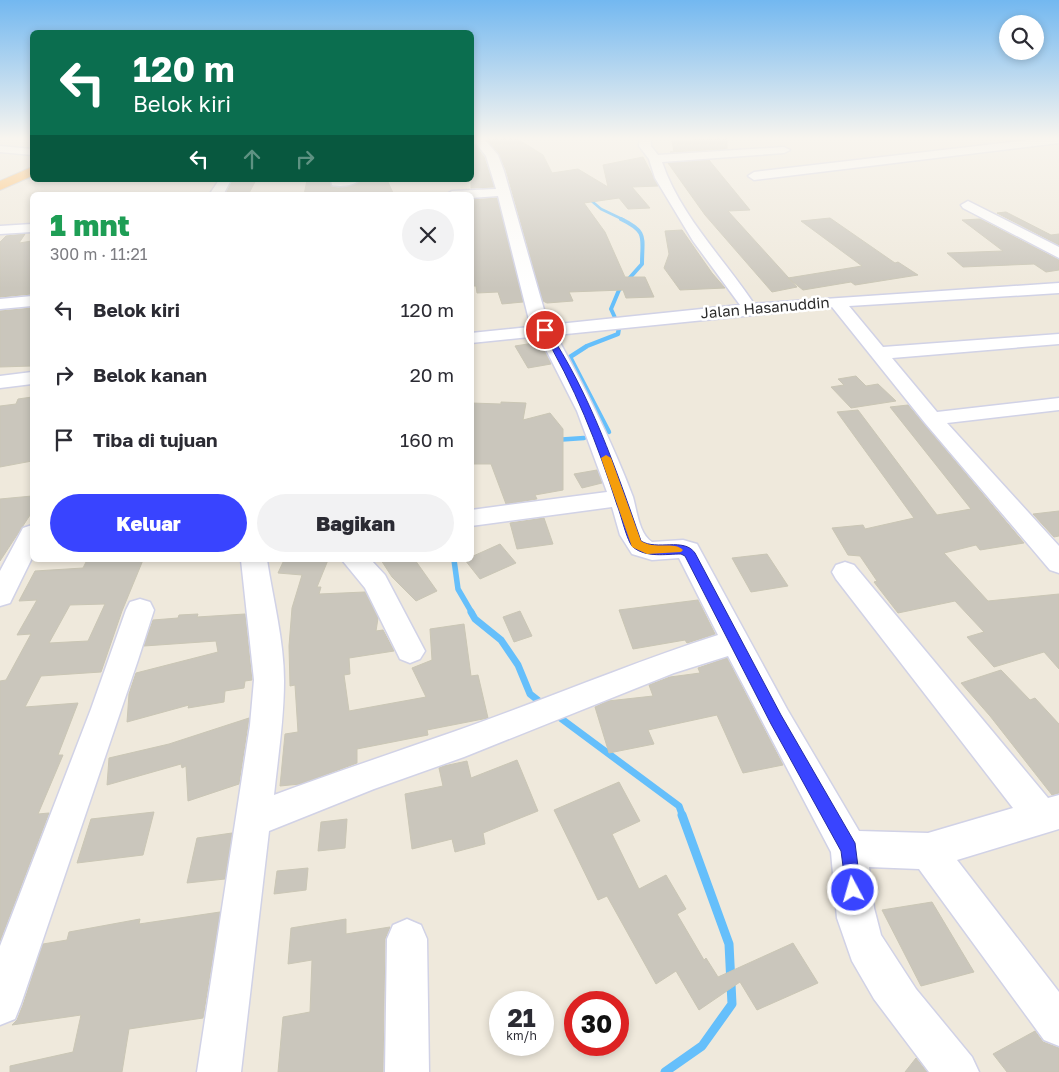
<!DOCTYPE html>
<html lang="id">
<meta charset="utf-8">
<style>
:root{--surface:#fff;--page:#f2f2f3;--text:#2b2b33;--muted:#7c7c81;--accent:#3944ff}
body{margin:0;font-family:"Golos Text",sans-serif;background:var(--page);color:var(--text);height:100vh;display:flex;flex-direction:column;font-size:19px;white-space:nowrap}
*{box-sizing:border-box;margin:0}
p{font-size:16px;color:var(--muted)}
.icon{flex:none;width:28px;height:28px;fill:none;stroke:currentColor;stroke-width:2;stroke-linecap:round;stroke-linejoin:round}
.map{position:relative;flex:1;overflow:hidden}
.panel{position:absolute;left:30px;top:192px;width:444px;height:370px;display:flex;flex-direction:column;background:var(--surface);border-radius:8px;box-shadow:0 2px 8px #0003}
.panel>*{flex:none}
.guide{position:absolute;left:30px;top:30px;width:444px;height:152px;border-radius:8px;box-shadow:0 2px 8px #0003;background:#0b6e4f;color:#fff;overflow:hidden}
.fabs{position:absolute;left:999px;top:15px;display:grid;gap:10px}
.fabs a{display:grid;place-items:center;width:45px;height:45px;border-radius:50%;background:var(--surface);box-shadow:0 2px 8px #0003;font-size:25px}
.speed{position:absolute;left:489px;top:991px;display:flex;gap:10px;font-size:25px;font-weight:700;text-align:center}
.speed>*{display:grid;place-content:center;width:65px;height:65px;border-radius:50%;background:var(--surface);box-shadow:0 2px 8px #0003;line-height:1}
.speed small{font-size:12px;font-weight:400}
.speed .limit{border:8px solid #d22;background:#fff;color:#111}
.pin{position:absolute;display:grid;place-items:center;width:42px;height:42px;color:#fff;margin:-21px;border:2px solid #fff;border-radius:50%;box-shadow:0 1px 5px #0007}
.me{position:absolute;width:55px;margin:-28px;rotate:354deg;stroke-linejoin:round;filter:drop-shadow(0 0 4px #0008)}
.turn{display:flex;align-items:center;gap:18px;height:105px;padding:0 20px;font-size:22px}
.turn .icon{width:65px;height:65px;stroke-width:2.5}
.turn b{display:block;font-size:35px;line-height:42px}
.lanes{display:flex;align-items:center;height:48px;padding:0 20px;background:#0003;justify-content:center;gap:25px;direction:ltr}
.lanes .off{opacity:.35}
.round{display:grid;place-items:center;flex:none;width:52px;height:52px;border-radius:26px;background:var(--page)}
.summary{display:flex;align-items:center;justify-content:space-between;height:85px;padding:0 20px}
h1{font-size:30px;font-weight:800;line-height:38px;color:#1e9e55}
.primary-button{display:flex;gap:10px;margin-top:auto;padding:10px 20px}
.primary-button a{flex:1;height:58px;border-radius:30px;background:var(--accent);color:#fff;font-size:20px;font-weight:800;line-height:58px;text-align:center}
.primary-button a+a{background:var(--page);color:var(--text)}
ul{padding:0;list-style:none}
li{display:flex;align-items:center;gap:15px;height:65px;padding:0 20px}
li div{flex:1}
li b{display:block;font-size:19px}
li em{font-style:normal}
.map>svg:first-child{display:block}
</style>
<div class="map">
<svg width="1059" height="1072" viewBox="0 0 1059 1072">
<rect width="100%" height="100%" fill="#efe9dc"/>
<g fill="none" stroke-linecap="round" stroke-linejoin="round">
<path stroke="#65bffb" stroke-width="2.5" d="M587 197 601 209 624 220"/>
<path stroke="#65bffb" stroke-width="4" d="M617 322 611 309 619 290 642 264C642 237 648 232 621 219"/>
<path stroke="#65bffb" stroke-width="4.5" d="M609 432 570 357 587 346 618 334 619 327 616 321
M555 440 584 438"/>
<path stroke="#65bffb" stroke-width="5.5" d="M454 560 458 589 472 613"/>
<path stroke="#65bffb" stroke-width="7" d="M471 612 475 619 501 640 518 665 530 694 544 705
M555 714 679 806 683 817"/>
<path stroke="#65bffb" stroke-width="9" d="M665 1072 702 1046 732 1004 729 944 682 815"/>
</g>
<path fill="#cac6bc" stroke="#cac6b5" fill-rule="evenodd" d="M486 138H516L543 155 552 173 578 169 608 187 603 165 643 157 658 186 632 187 650 208 628 209 619 198 584 203 605 232 625 277H645L654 297 626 298 623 290 569 292 573 301 547 303 543 301 506 170 499 154Z
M727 138V149L670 152H674L672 141Z
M471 140 484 157 494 187 471 188Z
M709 160 750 210 728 211 797 287 772 292 705 215 668 163Z
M233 180H256L248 195H225Z
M307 180H329L332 187 338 188 354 185 361 180H387L394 195H304Z
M497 198 523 302 502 304 498 292 477 293 476 286H471V200Z
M1006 212 1051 235 1059 234V245L997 213Z
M830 218 895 263 898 262 918 275 855 285 851 282 803 290 788 278 862 266 801 221Z
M980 219 1059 260V270L1046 272 1034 264 963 267 947 253 1003 251 962 220Z
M682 230 712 273 725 288 680 290 664 268 669 254 665 231Z
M25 234 19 243 32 241V294L0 297V242L6 236Z
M32 308V366L0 367V311Z
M540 342 551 364 528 368 515 346Z
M856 376 866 386 878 384 896 401 851 408 831 387 844 385 838 379Z
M32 397V461L0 467V406L16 404 18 399Z
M501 402 526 403 523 420 550 413 563 429V490L535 495 537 499 506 504 491 464H471V403L501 404Z
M908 405 1024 543 980 550 976 545 944 553 988 601 1059 594V669L1044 652 994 667 967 637 984 632 955 601 898 613 874 582 877 581 860 556 848 555 832 528 863 525 865 529 914 518 837 412 858 410 937 515 971 509 890 407Z
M597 470 602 483 582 488 574 474Z
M32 496V512L0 561V499Z
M1059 511V536L1054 537 1033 514Z
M544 518 553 544 517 549 510 523Z
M500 544 516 563 480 579 465 560H471V557Z
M767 554 788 586 751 592 732 558Z
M87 560H143L122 611 101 672 41 676 25 707 78 703 58 755H63L38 814 49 813 0 941V681L6 680 31 634 17 635 37 600 19 601 35 571 83 568ZM105 604 88 641 49 643 70 605Z
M284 560H328L317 587H321L319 594 365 592 378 618 376 631 383 630 394 651 349 658 350 674 344 675 349 711 426 697 412 668 432 660 430 629 464 624 471 676 478 675 488 718 427 730 428 735 357 749V763L300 784 280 786 285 734 298 732 295 685 290 686 289 646 292 608 302 575 278 573Z
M381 560H415L437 591 416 601 392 577Z
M698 600 715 634 687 643 685 640 633 649 619 610Z
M520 611 532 636 514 642 503 617Z
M198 614 197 617 245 614 252 680 245 681 244 688 225 691 224 702 188 708 189 705 127 722 129 694 136 673 218 652 216 641 144 646 153 620 178 618 179 615Z
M727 658 783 765 743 773 717 715 648 730 654 744 609 753 595 707 608 701 653 696 649 685 670 677 700 673 698 668Z
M1001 670 1030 700 1035 698 1059 724V793L1052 795 990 716 961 683Z
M249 718 239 784 188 801 186 766 182 768 181 764 107 785 109 758 169 744Z
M517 760 538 811 483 833 485 844 455 852 452 839 412 849 405 794 443 786 439 768 444 766 467 761 471 778Z
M619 782 640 821 612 834 639 889 666 875 686 909 677 914 704 960 706 958 718 977 793 943 818 983 757 1010 740 982 699 1010 676 971 656 984 607 896 598 900 554 810Z
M154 812 143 855 77 863 91 819Z
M347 819 345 848 318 851 321 822Z
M232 833 225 879 187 883 197 838Z
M308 868 306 890 274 894 277 871Z
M932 902 974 972 921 986 882 910Z
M220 912 203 1018 129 1029 122 1072H10V1066L73 1052 81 1015 12 1025 17 1020 23 1005 43 944 67 940 69 932 140 919 139 924Z
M346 919V934L390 927 385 939 383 1072H278L283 1017 310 1012 312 960 288 964 291 928Z
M1035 1031 1043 1042 1059 1048V1072H1007L993 1054Z
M916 1058 927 1072H905Z"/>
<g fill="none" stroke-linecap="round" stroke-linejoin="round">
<defs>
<path id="minor" d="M472 138H483L498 155 504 171 547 320 544 324H532L529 320 498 196 471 198V195H445L452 191 496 189 486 156Z
M640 138H651V146L658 155 784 147 790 150 784 153 662 162C679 213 722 257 752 301L750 304 1059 283V293L849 306 883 347 1059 334V344L892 358 937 412 1059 398V410L947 423 1059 546V573L1050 570 925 423 832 307 556 335C585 388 612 441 633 497 637 511 639 534 652 542L683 540 697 544 787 709 859 831 928 833 1013 808 836 579 832 572 836 565 845 562 854 565 1048 798 1059 795V829L957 860 1059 992V1046L1044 1040 919 869 869 867 874 908 881 935 916 989 972 1057 979 1072H929L874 999 852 961 837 918 831 852 728 656 674 673 464 757 374 789 269 831 241 1072H197L250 725 254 680 241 560H267C273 599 284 641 284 681 284 719 278 757 274 795 333 773 393 753 453 732 542 701 628 664 718 635L679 558 652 560 632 554 620 535 612 507 471 526V510L607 492 577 411 539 336 471 343V333L740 305 693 241 655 178 649 159 639 146Z
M1045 138H1059V143L754 180 748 176 754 172Z
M0 146 32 149V155L0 152Z
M219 180H231L223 195H209Z
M331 180H359C354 186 339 187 332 185Z
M968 201 1059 247V258L963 208 961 205Z
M32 224V232L0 234V226Z
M32 296V306L0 309V299Z
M32 372V384L0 388V376Z
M32 525V558L10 603 0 606V571L23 528Z
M342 560H371L385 575 425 651 420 659 410 663 400 659 365 588Z
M140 599 150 602 154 610 138 660 21 1004 15 1019 0 1025V946L91 709 126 610 130 602Z
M407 919 421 925 427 939 429 1072H385L387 939 393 925Z"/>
<path id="highway" d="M32 167V176L0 190V181Z"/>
</defs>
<use href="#minor" stroke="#d1d2e6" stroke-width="3"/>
<use href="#highway" stroke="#ccc" stroke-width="2"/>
<use href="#minor" fill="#fff" fill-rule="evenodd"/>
<use href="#highway" fill="#ffb657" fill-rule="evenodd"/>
</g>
<linearGradient id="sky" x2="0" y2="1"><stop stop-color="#73b8f0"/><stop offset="0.48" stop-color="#f8f5ef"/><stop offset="1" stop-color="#f8f5ef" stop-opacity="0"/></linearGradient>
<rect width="1059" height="288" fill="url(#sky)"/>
<path fill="#3944ff" stroke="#252ca6" d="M542 329H547C590 393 616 469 641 541 657 551 684 537 695 553L781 715 855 843 861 890 859 896 853 899 847 896 841 851 771 724 685 556 681 554C666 554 646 558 633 547 627 542 621 514 617 505 598 445 574 384 541 330Z"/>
<path fill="#f59e0b" d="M606 455 611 458 641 541C654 550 675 541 683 550L681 552 647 554 632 547 601 458Z"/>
<g text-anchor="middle" stroke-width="5" stroke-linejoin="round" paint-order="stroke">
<g font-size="15" fill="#2b2b2b" stroke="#fff">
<text transform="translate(765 308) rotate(-5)" y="5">Jalan Hasanuddin</text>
</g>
</g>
</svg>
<div class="fabs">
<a><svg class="icon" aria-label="search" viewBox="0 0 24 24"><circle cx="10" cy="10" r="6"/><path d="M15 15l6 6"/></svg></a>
</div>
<div class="speed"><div>21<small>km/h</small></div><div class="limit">30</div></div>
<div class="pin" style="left:545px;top:330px;background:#d93025"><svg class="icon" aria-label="arrive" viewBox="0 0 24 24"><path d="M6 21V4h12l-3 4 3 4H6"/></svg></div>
<svg class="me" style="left:853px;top:890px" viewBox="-20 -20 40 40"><circle r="17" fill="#3944ff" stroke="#fff" stroke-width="3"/><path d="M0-11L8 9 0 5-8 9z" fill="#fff"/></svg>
<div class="guide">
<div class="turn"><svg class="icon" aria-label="left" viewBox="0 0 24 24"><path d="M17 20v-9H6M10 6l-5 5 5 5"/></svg><div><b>120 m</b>Belok kiri</div></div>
<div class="lanes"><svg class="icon" aria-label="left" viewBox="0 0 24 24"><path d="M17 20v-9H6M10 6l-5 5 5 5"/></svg><svg class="icon off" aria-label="ahead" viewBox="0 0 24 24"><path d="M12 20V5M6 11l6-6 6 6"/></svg><svg class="icon off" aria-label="right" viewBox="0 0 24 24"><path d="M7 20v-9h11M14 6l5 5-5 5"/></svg></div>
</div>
<section class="panel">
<div class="summary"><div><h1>1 mnt</h1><p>300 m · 11:21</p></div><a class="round"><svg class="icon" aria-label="close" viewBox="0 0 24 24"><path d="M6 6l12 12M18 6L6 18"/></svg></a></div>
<ul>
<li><svg class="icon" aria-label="left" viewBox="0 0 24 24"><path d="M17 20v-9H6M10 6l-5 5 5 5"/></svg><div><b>Belok kiri</b></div><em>120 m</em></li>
<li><svg class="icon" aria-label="right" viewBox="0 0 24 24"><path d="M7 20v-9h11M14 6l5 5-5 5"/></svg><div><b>Belok kanan</b></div><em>20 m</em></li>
<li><svg class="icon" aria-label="arrive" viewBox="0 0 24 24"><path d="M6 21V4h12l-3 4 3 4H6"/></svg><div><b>Tiba di tujuan</b></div><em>160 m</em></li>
</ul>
<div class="primary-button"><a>Keluar</a><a>Bagikan</a></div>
</section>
</div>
